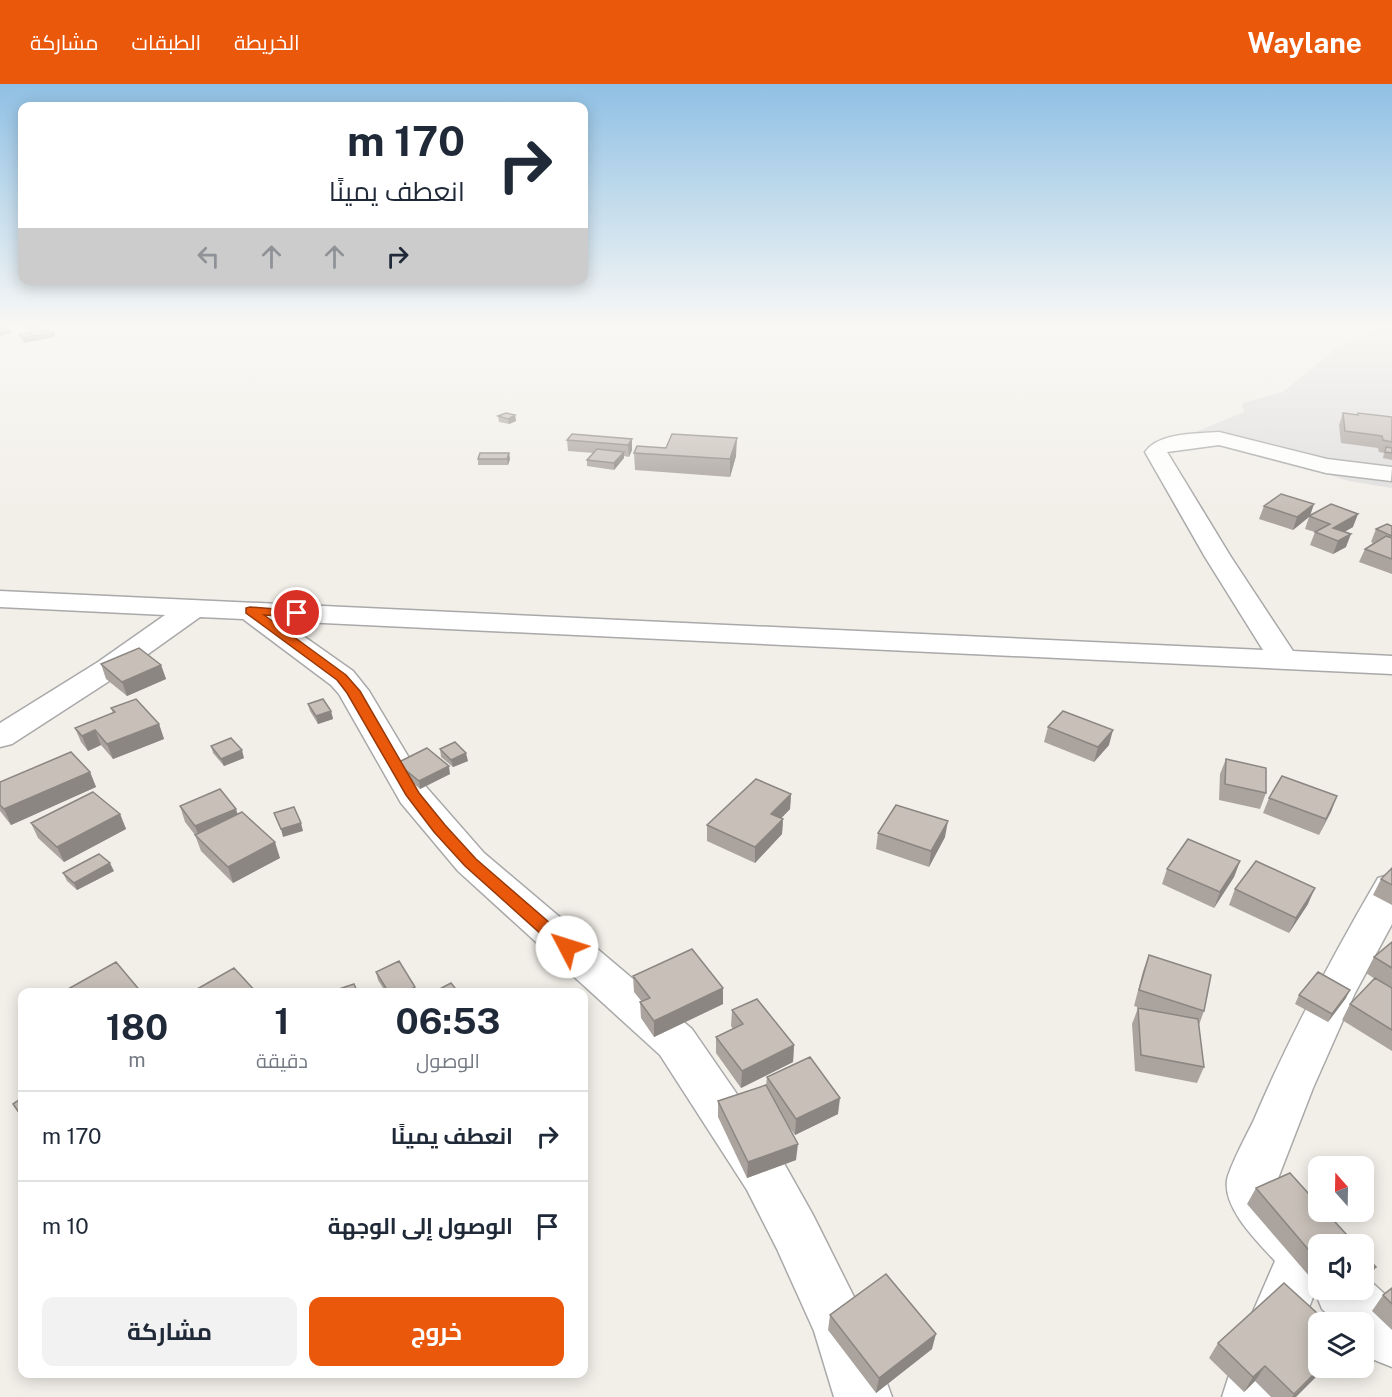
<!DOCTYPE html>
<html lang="ar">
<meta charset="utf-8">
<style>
:root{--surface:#fff;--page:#f2f2f3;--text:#1f2937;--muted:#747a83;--line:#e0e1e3;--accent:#ea580c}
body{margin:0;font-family:"Public Sans",Cairo,sans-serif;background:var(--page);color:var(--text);direction:rtl;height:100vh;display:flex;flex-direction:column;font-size:22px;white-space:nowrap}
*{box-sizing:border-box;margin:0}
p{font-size:20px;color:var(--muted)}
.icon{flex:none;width:33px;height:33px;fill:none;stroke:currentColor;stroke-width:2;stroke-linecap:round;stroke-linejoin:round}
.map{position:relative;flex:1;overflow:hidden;direction:ltr}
.panel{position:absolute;left:18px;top:904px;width:570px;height:390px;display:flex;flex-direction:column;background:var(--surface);border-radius:12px;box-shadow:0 3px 15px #0003;direction:rtl}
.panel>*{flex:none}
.banner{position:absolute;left:18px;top:18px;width:570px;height:183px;border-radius:12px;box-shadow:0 3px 15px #0003;direction:rtl;background:#fff;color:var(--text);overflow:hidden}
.needle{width:39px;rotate:340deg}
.tools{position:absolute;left:1308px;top:1072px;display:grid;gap:12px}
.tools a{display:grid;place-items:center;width:66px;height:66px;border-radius:12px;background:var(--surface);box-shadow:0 3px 15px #0003;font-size:30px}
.pin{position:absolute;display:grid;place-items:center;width:51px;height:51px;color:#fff;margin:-26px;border:3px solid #fff;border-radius:50%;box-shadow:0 2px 6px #0007}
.me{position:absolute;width:66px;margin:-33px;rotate:310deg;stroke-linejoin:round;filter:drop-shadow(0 0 4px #0008)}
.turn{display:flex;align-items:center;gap:21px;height:126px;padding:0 24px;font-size:27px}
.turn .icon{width:78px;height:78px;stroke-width:2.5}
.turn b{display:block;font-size:42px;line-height:51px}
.lanes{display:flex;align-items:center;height:57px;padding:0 24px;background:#0003;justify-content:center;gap:30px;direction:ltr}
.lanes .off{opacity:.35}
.eta{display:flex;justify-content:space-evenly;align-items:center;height:102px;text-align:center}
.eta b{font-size:36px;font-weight:700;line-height:42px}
.button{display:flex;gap:12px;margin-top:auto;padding:12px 24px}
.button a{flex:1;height:69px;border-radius:12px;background:var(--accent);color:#fff;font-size:24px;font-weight:700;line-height:69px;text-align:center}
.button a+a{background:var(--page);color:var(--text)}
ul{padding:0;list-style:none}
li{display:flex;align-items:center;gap:18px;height:90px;padding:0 24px;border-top:2px solid var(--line)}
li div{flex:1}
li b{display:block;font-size:22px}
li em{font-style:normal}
header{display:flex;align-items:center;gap:36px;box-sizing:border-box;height:84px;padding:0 30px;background:var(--accent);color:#fff}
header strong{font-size:28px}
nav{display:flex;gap:33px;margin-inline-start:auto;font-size:21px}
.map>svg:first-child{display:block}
</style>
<header>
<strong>Waylane</strong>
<nav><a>الخريطة</a><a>الطبقات</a><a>مشاركة</a></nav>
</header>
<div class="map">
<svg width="1392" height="1313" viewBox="0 0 1392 1313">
<rect width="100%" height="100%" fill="#f2efe9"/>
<path fill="#e0dfdf" d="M1392 242V404L1349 397 1193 349 1244 328 1242 319 1283 308 1338 263 1381 244Z"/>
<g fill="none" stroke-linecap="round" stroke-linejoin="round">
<defs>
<path id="minor" d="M1219 348 1327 375 1392 383 1391 397 1326 389 1219 361 1167 368 1231 473 1293 567 1392 572V590L282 537 353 587 369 607 427 704 484 769 692 945 781 1074 813 1131 859 1223 892 1313H834L814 1247 777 1165 747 1106 660 971 458 787 401 719 339 610 331 601 243 535 200 533 120 590 12 660 0 663V639L98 578 165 531 0 523V507L1263 566 1205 473 1145 368C1159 348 1196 350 1219 348Z
M1392 790V840L1355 909 1313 1004 1277 1097C1283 1123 1313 1143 1332 1161H1318V1206H1364V1191L1392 1217V1283L1372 1275 1364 1266V1239H1337L1322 1225 1315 1208 1295 1260 1280 1313H1222L1239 1260 1275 1177C1258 1158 1223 1125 1227 1096 1230 1082 1246 1052 1253 1038 1289 953 1332 873 1378 794Z"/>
</defs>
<use href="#minor" stroke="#a9a9a9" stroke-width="3"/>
<use href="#minor" fill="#fff" fill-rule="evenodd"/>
</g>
<path fill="#aba49e" d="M23 242H39L40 245 29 247 24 244Z
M1343 329 1357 331 1358 329 1392 333V376L1383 374 1384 369 1379 368 1378 364 1341 359 1339 341Z
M515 331 516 337 509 340 499 338 498 332Z
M632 355V366L629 373 624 372V374L614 386 587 382V376L593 369 568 367 567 356Z
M509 369 510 375 508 381H478V375Z
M634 369 736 372 730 393 635 386Z
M1264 422 1310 431 1353 443 1344 448 1346 463 1333 470 1310 461 1315 448 1305 445 1309 433 1293 446 1259 435Z
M1392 442V490L1359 478 1365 465 1373 459 1371 458 1376 445Z
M101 580 161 581 166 595 127 612 106 595Z
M308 620 331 627 333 635 318 640 310 627Z
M111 624 159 640 164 655 113 675 101 661 88 667 81 658 75 644 113 629Z
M1048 643 1109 661 1094 678 1044 658Z
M211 662 244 674 224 682 213 669Z
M440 665 468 677 453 683 441 673Z
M1226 675 1266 709 1260 725 1219 716 1220 690Z
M397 679 450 690 420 705 398 686Z
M90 688 96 703 11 741 0 727V698Z
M791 710 790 725 781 734 783 735 782 750 755 779 707 757V741Z
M1337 712 1319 751 1263 729 1269 714Z
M180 722 237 730 280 774 233 799 201 767 195 751 185 738Z
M120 730 126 745 64 778 38 754 31 739Z
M878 749 945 753 929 783 876 765Z
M1240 777 1234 793 1214 824 1162 800 1167 785Z
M1392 784V821L1373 811 1381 795Z
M114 787 77 806 67 797 63 789Z
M1235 805 1308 820 1289 849 1229 821Z
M1392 858V967L1342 936 1350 920 1375 895 1366 889 1374 873Z
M1149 871 1204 927 1199 941 1204 983 1197 999 1135 987 1132 940 1138 924 1147 926 1134 922 1143 887Z
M376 888 415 903 416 909H386L378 896Z
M633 892 723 920 654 953 641 934 640 918H642L634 908Z
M1299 911 1346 914 1328 938 1295 920Z
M732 926 794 961 793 978 741 1004 716 969V953L733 945 731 942Z
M767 993 838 1030 795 1051 786 1039 796 1076 747 1094 718 1033V1017L766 1002Z
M1256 1104 1318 1161V1189L1310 1193 1247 1120Z
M1284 1199 1296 1313H1271L1255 1297 1244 1308 1209 1274 1218 1259Z
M1392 1204V1246L1372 1227 1383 1211Z
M830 1231 932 1265 876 1309 828 1246Z"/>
<path fill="#8b8681" d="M0 242H9L12 250 0 252Z
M27 242H39L40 245 29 247Z
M54 248 55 253 24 259 22 254Z
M515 331 516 337 509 340 508 335Z
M737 354 736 372 730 393V375Z
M632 355V366L629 373 628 361Z
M624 368V374L614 386V379Z
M509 369 510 375 508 381 507 375Z
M1314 420 1310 432 1293 446 1297 433Z
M1358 430 1353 443 1332 455 1333 444Z
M1351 450 1346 463 1333 470 1338 457Z
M161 581 166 595 127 612 122 598Z
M331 627 333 635 318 640 316 632Z
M159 640 164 655 113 675 107 660Z
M95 646 101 661 88 667 82 652Z
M1113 646 1109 661 1094 678 1098 663Z
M242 666 244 674 224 682 221 675Z
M466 669 468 677 453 683 451 676Z
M449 682 450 690 420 705 419 697Z
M90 688 96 703 11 741 4 725Z
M791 710 790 725 771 745V730Z
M1337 712 1331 728 1319 751 1326 735Z
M236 725 241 740 200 755 195 742Z
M120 730 126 745 64 778 57 763Z
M783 735 782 750 755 779V763Z
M948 737 945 753 929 783 931 767Z
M301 739 303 747 283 753 281 745Z
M275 758 280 774 233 799 228 783Z
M1240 777 1234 793 1214 824 1220 808Z
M110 779 114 787 77 806 74 799Z
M1315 804 1308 820 1289 849 1296 834Z
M415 903 416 909H403Z
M723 904V920L654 953V937Z
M1350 906 1346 914 1328 938 1332 930Z
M794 961 793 978 741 1004 742 987Z
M840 1014 838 1030 795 1051 796 1035Z
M798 1060 796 1076 747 1094 748 1078Z
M1318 1179V1189L1310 1193Z
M1376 1183 1366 1199 1364 1200V1189Z
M936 1250 932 1265 876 1309 879 1294Z
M1265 1282 1255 1297 1244 1308 1253 1293Z
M1320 1284H1325L1296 1313H1292Z"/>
<path fill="#c7bfb8" stroke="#8b8681" stroke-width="1.5" d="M50 245 54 248 22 254 19 251Z
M506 329 515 331 508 335 498 332Z
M1343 329 1358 331V329L1392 333V358L1383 356 1382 352 1345 347Z
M572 350 632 355 628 361 567 356Z
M672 350 737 354 730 375 634 369 637 362 666 364Z
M1386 363 1392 364V369L1385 368Z
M597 365 624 368 614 379 587 376Z
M480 369H509L507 375H478Z
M1281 410 1314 420 1297 433 1264 422Z
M1331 420 1358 430 1333 444 1351 450 1338 457 1315 448 1330 440 1309 432Z
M1387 440 1392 442V452L1376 445Z
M1386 452 1392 454V475L1365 465Z
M139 564 161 581 122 598 101 580Z
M136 615 159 640 107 660 95 646 82 652 75 644 115 628 111 624Z
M323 615 331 627 316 632 308 620Z
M1063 627 1113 646 1098 663 1048 643Z
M231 654 242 666 221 675 211 662Z
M455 658 466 669 451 676 440 665Z
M427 664 449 682 419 697 397 679Z
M71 668 90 688 4 725 0 721V698Z
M1226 675 1266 684V709L1225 700Z
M1282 692 1337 712 1326 735 1269 714Z
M756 695 791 710 771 730 783 735 755 763 707 741Z
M220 705 236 725 195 742 180 722Z
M93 708 120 730 57 763 31 739Z
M896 721 948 737 931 767 878 749Z
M294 723 301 739 281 745 274 729Z
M242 728 275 758 228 783 195 751Z
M1188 755 1240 777 1220 808 1167 785Z
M99 770 110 779 74 799 63 789Z
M1256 777 1315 804 1296 834 1235 805Z
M1392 784V801L1381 795Z
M1392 858V884L1374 873Z
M692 865 723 904 654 937 640 918 650 914 633 892Z
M1149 871 1211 891 1204 927 1139 906Z
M399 877 415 903 403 909H389L376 888Z
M116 878 142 909H61Z
M234 884 257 909H190Z
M1318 888 1350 906 1332 930 1299 911Z
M1375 894 1392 904V946L1350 920Z
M451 899 459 909H432Z
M354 900 358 909H327Z
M757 915 794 961 742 987 716 953 743 940 732 926Z
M1138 924 1198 935 1204 983 1141 971Z
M810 973 840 1014 796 1035 767 993Z
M766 1001 798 1060 748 1078 718 1017Z
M22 1014V1033L13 1020Z
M1290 1089 1318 1120V1128H1326L1356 1161H1318V1177L1256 1104Z
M1364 1170 1376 1183 1364 1189Z
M886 1190 936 1250 879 1294 830 1231Z
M1284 1199 1328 1239H1318V1284H1320L1294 1310 1265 1282 1253 1293 1218 1259Z
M1392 1204V1220L1383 1211Z"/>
<linearGradient id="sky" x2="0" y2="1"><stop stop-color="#8fc0e4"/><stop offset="0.57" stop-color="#f9f8f5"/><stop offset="1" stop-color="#f9f8f5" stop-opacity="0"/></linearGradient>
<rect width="1392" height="425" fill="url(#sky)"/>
<path fill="#ea580c" stroke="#983908" stroke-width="1.5" d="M250 523 301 527 303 529 297 533 264 531 346 591 360 607 419 709 445 741 476 775 573 859 576 863 573 868 567 870 561 868 465 782 434 748 406 711 347 609 337 596 246 529V524Z"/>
</svg>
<div class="tools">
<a><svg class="needle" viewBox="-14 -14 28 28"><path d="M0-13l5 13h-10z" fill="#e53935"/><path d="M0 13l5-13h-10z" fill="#747a83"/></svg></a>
<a><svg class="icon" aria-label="sound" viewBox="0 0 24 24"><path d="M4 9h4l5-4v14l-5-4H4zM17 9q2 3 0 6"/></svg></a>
<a><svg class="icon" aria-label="layers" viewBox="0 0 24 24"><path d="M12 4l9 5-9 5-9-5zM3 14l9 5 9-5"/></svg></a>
</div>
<div class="pin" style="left:297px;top:529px;background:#d93025"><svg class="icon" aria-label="arrive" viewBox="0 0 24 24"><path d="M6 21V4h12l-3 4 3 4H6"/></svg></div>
<svg class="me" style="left:567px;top:863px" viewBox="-20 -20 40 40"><circle r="19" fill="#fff"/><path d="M0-13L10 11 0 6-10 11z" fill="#ea580c"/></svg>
<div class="banner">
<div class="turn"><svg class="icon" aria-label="right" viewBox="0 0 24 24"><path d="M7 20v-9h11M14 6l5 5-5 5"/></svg><div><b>170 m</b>انعطف يمينًا</div></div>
<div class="lanes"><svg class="icon off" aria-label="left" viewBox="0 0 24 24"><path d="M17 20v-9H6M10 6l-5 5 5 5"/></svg><svg class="icon off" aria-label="ahead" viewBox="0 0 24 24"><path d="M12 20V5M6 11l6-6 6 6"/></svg><svg class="icon off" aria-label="ahead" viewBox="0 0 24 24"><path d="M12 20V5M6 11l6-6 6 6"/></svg><svg class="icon" aria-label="right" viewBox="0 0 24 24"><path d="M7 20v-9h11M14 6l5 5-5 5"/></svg></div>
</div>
<section class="panel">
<div class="eta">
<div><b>06:53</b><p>الوصول</p></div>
<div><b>1</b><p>دقيقة</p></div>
<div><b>180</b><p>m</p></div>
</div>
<ul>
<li><svg class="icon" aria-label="right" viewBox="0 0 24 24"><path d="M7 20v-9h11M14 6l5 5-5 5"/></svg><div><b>انعطف يمينًا</b></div><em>170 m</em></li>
<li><svg class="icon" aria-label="arrive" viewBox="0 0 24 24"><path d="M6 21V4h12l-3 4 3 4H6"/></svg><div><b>الوصول إلى الوجهة</b></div><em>10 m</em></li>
</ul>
<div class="button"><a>خروج</a><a>مشاركة</a></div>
</section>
</div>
